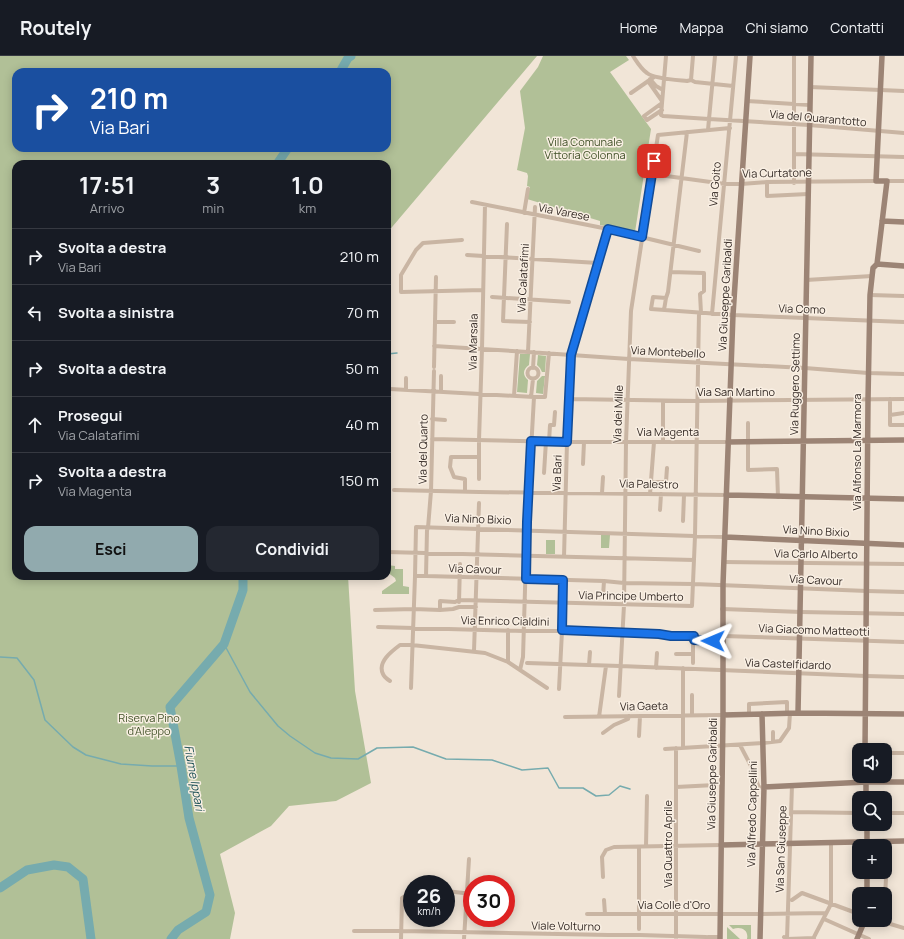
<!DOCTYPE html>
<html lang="it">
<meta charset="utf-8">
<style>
:root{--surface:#171b24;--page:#242831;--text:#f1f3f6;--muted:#9ea1a6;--line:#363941;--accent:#91aaae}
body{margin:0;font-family:Manrope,sans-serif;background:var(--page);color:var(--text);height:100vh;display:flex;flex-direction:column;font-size:15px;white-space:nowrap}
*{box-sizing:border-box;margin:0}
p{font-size:13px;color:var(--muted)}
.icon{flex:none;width:22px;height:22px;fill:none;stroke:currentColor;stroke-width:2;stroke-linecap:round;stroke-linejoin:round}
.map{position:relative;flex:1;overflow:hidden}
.sheet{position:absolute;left:12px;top:104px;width:379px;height:420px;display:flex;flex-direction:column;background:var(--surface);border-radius:12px;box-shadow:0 2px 10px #0003}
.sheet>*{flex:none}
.guide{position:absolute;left:12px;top:12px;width:379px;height:84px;border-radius:12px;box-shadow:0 2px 10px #0003;background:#1a4fa0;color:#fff;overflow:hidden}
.buttons{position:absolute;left:852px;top:687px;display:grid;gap:8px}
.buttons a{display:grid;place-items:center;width:40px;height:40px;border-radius:8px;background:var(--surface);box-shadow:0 2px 10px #0003;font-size:20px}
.speed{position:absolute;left:403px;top:819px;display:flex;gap:8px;font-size:20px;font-weight:700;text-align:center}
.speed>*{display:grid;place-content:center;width:52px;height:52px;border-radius:50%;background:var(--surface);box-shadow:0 2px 10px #0003;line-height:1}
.speed small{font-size:10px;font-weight:400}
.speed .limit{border:6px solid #d22;background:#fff;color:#111}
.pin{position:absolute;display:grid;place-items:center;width:34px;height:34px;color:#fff;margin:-17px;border-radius:8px;box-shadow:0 2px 6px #0006}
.me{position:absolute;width:44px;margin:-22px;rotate:271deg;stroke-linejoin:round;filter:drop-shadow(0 0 3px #0008)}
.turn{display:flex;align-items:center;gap:14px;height:84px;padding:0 12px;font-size:18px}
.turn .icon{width:52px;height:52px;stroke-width:2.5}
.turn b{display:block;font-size:28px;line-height:34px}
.eta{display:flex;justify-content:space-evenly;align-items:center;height:68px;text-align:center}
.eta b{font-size:24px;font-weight:700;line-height:28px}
.cta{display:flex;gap:8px;margin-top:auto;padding:8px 12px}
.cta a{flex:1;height:46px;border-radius:12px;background:var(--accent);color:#111;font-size:16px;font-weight:700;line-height:46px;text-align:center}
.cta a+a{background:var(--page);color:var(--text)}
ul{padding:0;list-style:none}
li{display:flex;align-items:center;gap:12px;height:56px;padding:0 12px;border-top:1px solid var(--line)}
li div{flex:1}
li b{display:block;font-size:15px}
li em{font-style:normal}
header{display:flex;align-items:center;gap:24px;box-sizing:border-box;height:56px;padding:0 20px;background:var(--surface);border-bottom:1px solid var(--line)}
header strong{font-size:19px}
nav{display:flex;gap:22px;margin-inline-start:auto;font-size:14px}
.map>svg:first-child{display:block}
</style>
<header>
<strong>Routely</strong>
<nav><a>Home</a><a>Mappa</a><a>Chi siamo</a><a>Contatti</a></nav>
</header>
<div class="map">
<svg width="904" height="883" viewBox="0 0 904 883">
<rect width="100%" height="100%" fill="#f1e5d7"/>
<path fill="#b1c097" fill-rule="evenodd" d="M0 0H537L387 177V108H16V520H348L355 635 371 727 336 745 289 750 271 770 220 798 235 857 230 883H0ZM16 16H387V92H16Z
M543 0H626L629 4 610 16 651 73 635 176 600 169V165L527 143 530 131 527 130 528 120 527 117 517 114 525 72 520 35 538 11Z
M520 298H530L529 309C523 313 522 319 528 324L527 337 517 336Z
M538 299 546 300 545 316H542L540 312 537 309Z
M542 320H545L543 338 536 337 537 325Z
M601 479H610L609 492H601Z
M546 484H555V498H546Z
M387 509 395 510V513H403V530L409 531V538H382V535L396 525 395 522 387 516Z
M729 869H751V883H747C749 874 741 870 733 873Z
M727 871 740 883H727Z"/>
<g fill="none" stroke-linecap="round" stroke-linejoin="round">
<path stroke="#76abae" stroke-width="1.5" d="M387 298 397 297
M224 588 250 636 278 670 290 680 315 697 331 702 358 703 377 692 413 691 446 703 492 704 522 714 548 712 559 732H583L596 740 609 739 620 730 630 733
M0 601 17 602 34 624 45 664 73 691 86 699 121 708 152 710H181"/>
<path stroke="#76abae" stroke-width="9" d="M340 16 348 2 351 0
M277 108 288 92
M0 832 27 814 54 809 68 811 83 823 91 883
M171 883 178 874 206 856 210 839 189 762 181 710 170 651 224 588 243 534V520"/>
<path stroke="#c9b5a3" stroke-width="4" d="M633 0C637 6 641 13 647 17 654 23 677 24 687 25L691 24 695 26 733 30
M666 0 661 59 663 60 709 63 708 74
M715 0 709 63 809 69 904 77
M650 23 656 30 663 34
M691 24 693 0
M648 25 662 45
M810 31 904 35
M631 37 654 21
M747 45 810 49
M662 54 647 64 644 60 662 47
M794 98 904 101
M652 118 725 128H741L767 126 876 125
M887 125H904
M767 126V140L808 138
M794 127V0
M472 146 608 173 699 195
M524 157 528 133
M507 168 503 265 530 266
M462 184 423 187 416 194 401 219V236L483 234
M467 199 598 207
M671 216 704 217V235L700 238 701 257
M806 224 872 220
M870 239 904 240
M492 241 569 246
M666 242 653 241 651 253 733 259 904 266
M664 254 666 242 668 236 687 76
M712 258 736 0
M435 266H454
M434 290 528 296 535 151
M528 296 629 303 805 312 868 317 904 318
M434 311 436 221
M527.5 317a5.5 5.5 0 1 1 11 0a5.5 5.5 0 1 1-11 0Z
M533 312 534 296
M441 320V336
M406 322V334
M390 333 534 341 527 466 523 601 520 614
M514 340 517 295
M531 341 533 323
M534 341H545L549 297
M569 343 697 345 904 343
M890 343V369H904
M663 345V386
M890 359 904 357
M432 363 445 364
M748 367V414L777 413 778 441
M432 383 567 386H728
M549 386 550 369H554L555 356
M583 408 584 386
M544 417 546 385
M479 423V384L482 293 485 149
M651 426H666L667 412
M394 434 479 436 726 439
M465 435V423L454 421 450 411 451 401H479
M602 437 603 421
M650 438 654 386
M660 454 661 438
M683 465 684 439
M387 496 694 504
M564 501 567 386 571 299 608 173
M724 506 904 508
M415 520 416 471 725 481
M426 520 604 525 624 527 693 528 867 535 904 536
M603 540 604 525
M459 546 460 508
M722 553 801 556 904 558
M375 554 414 553 440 554 453 553 459 551H476
M440 554V545L455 546 459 544 692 550 695 480 699 257
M378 571 523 575H562L659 578 671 580H693V584L723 585
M723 580 904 586
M474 595 479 447
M676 598H693
M508 606V574
M527 607 620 610 866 620 904 621
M693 607V584
M589 609 590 596
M656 612 657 597
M390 625C387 623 384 621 383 618 377 606 392 595 400 589H412L485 597 508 606 547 632
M411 632 415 520H426L427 474 428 472 431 435 434 315
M559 633 562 575 563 524
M619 640 624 549 626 386 631 255 658 79 730 72
M749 658V648L787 646V657
M692 659V639
M565 661 723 659
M599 661 606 610
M603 677 614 669 628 663 629 660
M639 680 640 660
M773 686V676
M740 689 751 710 759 732 764 731
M683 692V612
M665 693 763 687 780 685 789 672 790 657
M885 697H904
M676 731 715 729
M792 756 859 757
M885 757H904
M646 790 647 740
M603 821 602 801 606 794 614 791 721 789
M446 835 472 838
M885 841 888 785
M604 844 605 858
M792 844 802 837 859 858
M587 858H761L826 857
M824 863 869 883
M877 864 904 872
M639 873V791
M354 875H401L608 879H640L706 881
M708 881H720
M784 881 787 883 814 882
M401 883 402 842 412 836
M464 883 469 803
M676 883V692
M787 883 792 729
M813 883 831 848V787"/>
<path stroke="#9c8475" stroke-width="5.5" d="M882 165 904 166
M877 208 904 210
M728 386 904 384
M726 439 904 443
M725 481 904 489
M798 657 811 0
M723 659 798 657 904 658
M865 694 868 344 870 239 873 212 877 208 887 125H876L882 0
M866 720V742
M764 731 866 726H904
M867 768V790
M721 789 904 785
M867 838V816
M720 883 723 659V529L733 259 750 0
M760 883 764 731 762 658
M857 883 865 864"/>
</g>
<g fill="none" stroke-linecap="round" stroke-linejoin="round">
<defs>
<path id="route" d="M654 105 642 181 608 173 571 299 567 386 531 385 527 466 526 523 563 524 562 574 659 578 671 580H694V584L713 585"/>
</defs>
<use href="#route" stroke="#114b97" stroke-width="10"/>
<use href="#route" stroke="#1a73e8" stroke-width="7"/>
</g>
<g text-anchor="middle" stroke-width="3" stroke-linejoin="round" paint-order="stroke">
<g font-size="11" fill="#342a25" stroke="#f9efe3">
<text transform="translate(818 62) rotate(5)" y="4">Via del Quarantotto</text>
<text transform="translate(777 117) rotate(-1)" y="4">Via Curtatone</text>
<text transform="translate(715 128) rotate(-85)" y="4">Via Goito</text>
<text transform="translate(564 156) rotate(11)" y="4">Via Varese</text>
<text transform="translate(523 222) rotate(-87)" y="4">Via Calatafimi</text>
<text transform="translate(725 239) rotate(-87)" y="4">Via Giuseppe Garibaldi</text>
<text transform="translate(802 253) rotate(2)" y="4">Via Como</text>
<text transform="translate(473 286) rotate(-89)" y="4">Via Marsala</text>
<text transform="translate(668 296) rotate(3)" y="4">Via Montebello</text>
<text transform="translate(795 328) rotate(-89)" y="4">Via Ruggero Settimo</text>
<text x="736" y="340">Via San Martino</text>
<text transform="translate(618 358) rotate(-88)" y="4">Via dei Mille</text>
<text x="668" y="380">Via Magenta</text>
<text transform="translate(423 393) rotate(-89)" y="4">Via del Quarto</text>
<text transform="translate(857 396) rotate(-90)" y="4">Via Alfonso La Marmora</text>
<text transform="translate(557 417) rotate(-88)" y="4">Via Bari</text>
<text transform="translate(649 428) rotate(1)" y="4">Via Palestro</text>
<text transform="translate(478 463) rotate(2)" y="4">Via Nino Bixio</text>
<text transform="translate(816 475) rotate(3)" y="4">Via Nino Bixio</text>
<text transform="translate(816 498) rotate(1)" y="4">Via Carlo Alberto</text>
<text transform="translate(475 513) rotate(2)" y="4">Via Cavour</text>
<text transform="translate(816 524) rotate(3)" y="4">Via Cavour</text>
<text transform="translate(631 540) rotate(1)" y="4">Via Principe Umberto</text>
<text transform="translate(505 565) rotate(1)" y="4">Via Enrico Cialdini</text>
<text transform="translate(814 574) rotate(2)" y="4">Via Giacomo Matteotti</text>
<text transform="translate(788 608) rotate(2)" y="4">Via Castelfidardo</text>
<text transform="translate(644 650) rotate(-1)" y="4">Via Gaeta</text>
<text transform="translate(712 718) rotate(-89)" y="4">Via Giuseppe Garibaldi</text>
<text transform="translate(752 758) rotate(-89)" y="4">Via Alfredo Cappellini</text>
<text transform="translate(668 788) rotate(-90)" y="4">Via Quattro Aprile</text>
<text transform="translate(781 793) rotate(-88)" y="4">Via San Giuseppe</text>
<text x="674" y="853">Via Colle d'Oro</text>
<text transform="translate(566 870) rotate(1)" y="4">Viale Volturno</text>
</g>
<g font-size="11" fill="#425229" stroke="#f9efe3">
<text x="585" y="90">Villa Comunale<tspan x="585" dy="13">Vittoria Colonna</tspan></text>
<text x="149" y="666">Riserva Pino<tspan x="149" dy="13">d'Aleppo</tspan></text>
</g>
<g font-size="12" font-style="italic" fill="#1b5055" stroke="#f9efe3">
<text transform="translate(194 722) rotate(80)" y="4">Fiume Ippari</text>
</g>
</g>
</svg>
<div class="buttons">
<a><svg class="icon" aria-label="sound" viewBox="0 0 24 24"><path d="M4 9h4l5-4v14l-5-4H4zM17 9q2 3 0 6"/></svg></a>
<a><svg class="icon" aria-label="search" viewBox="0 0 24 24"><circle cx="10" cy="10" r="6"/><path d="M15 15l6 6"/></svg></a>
<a>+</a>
<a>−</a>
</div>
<div class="speed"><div>26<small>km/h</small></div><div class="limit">30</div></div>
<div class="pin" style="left:654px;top:105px;background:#d93025"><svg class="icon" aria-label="arrive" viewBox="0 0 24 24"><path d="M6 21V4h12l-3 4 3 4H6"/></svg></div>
<svg class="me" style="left:713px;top:585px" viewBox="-20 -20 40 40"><path d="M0-17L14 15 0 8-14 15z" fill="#1a73e8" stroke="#fff" stroke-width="4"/></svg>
<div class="guide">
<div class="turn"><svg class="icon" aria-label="right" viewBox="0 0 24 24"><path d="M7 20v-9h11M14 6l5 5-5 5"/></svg><div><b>210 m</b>Via Bari</div></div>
</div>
<section class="sheet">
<div class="eta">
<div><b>17:51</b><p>Arrivo</p></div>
<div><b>3</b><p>min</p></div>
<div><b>1.0</b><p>km</p></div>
</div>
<ul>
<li><svg class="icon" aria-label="right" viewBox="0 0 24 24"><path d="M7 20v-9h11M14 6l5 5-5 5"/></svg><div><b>Svolta a destra</b><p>Via Bari</p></div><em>210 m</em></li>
<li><svg class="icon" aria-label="left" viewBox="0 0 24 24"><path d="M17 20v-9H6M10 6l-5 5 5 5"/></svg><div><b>Svolta a sinistra</b></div><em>70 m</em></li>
<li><svg class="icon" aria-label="right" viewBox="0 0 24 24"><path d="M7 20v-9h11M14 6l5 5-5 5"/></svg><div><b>Svolta a destra</b></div><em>50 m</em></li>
<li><svg class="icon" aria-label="ahead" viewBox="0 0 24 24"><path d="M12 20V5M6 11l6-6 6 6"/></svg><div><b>Prosegui</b><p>Via Calatafimi</p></div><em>40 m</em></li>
<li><svg class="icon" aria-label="right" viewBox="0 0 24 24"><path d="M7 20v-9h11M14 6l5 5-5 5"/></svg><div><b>Svolta a destra</b><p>Via Magenta</p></div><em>150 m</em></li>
</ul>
<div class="cta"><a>Esci</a><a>Condividi</a></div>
</section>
</div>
